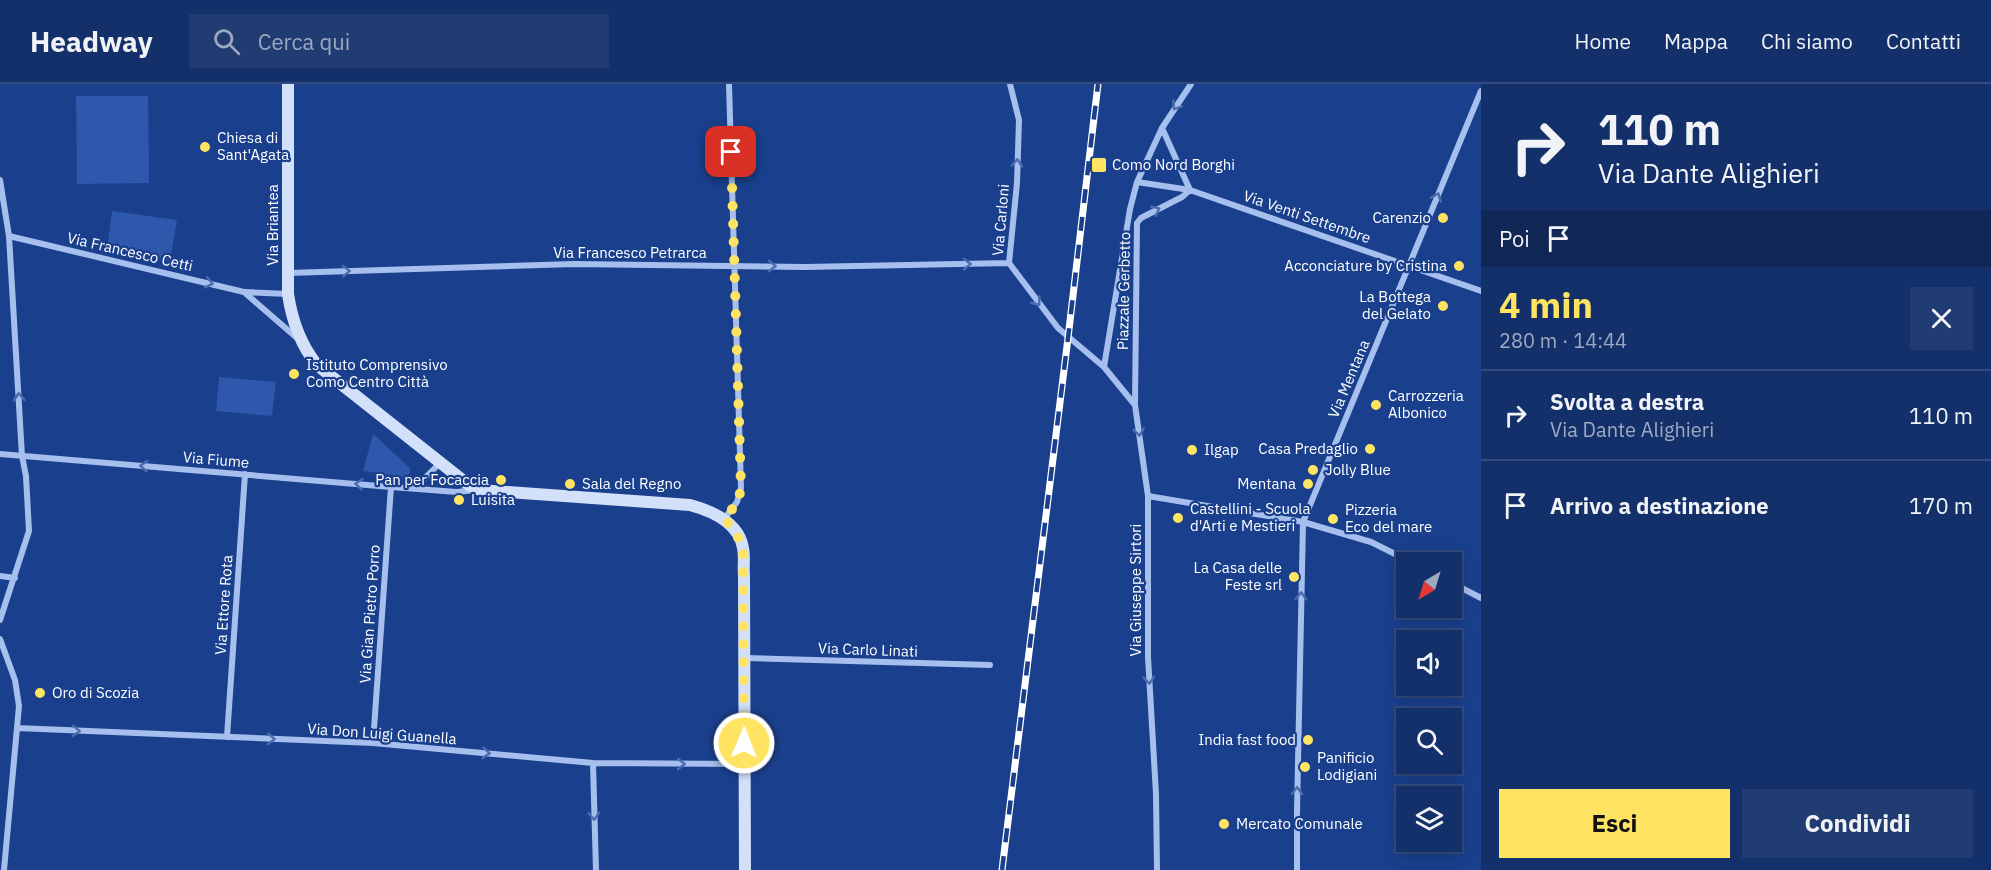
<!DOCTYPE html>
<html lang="it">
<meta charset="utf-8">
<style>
:root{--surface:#14306a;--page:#213c72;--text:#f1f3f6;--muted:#9da9c1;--line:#334b7e;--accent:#ffe363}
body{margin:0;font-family:"IBM Plex Sans",sans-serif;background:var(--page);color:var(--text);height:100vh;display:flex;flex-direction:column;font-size:22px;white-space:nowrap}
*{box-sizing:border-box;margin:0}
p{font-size:20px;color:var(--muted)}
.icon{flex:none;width:33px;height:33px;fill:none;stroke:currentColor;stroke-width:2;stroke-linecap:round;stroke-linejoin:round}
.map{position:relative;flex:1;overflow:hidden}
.details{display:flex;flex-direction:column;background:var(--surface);width:510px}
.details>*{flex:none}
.top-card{background:#14306a;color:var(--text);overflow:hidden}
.needle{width:39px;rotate:218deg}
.buttons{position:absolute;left:1396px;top:468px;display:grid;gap:12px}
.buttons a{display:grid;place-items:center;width:66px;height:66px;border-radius:0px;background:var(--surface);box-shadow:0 3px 15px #0003,0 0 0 2px var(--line);font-size:30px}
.pin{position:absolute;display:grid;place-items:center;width:51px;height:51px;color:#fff;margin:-26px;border-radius:12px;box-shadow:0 3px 9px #0006}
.me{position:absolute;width:66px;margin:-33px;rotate:1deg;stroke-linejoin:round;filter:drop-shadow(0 0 4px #0008)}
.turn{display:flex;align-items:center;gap:21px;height:126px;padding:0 18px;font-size:27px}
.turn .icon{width:78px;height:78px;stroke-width:2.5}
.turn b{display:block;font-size:42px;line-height:51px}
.then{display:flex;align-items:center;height:57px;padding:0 18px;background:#0003;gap:12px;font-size:22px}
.round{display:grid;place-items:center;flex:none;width:63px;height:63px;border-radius:0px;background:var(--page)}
.overview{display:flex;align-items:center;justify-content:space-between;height:102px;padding:0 18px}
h1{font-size:36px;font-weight:700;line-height:45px;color:var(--accent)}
.primary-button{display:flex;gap:12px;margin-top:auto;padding:12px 18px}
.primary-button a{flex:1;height:69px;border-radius:0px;background:var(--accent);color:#111;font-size:24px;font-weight:700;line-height:69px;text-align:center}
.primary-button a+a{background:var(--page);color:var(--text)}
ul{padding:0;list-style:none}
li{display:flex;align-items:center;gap:18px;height:90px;padding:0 18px;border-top:2px solid var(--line)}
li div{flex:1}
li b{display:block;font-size:22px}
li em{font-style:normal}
header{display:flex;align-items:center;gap:36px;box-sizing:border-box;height:84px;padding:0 30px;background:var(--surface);border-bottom:2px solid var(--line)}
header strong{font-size:28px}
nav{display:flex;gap:33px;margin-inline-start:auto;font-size:21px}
.search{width:420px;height:54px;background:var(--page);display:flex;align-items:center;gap:15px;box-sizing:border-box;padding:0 21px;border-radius:0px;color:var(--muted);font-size:22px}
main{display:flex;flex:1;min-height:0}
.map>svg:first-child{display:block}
</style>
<header>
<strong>Headway</strong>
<div class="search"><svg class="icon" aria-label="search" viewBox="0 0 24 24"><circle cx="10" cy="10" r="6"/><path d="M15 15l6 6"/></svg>Cerca qui</div>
<nav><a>Home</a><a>Mappa</a><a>Chi siamo</a><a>Contatti</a></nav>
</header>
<main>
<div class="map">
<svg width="1481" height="786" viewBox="0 0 1481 786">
<rect width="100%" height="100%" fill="#1a408d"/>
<path fill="#2d58ac" d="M76 12H148L149 99 77 100Z
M112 127 177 136 170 177 107 167Z
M219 293 276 298 272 332 216 327Z
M373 350 410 384V389L404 393 363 387Z"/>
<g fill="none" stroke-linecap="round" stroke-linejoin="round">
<path stroke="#a6bfee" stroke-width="6" d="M1010 0 1019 36 1017 99 1009 179 1058 244 1104 283 1135 321 1148 412V573L1156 710 1157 786
M1162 44 1190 106
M0 96 9 152 22 372 26 392 29 447 0 536
M1137 98 1190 106 1481 207
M9 152 244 208 297 254
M288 189 574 180 806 183 1009 179
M245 208 288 210
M1104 283 1130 125 1137 98 1162 44 1191 0
M1135 320 1137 139 1141 134 1182 113 1190 106
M0 370 391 403 457 408 475 406
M410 403 425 394 440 379
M1148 412 1303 438 1371 458 1411 478
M724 435 737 418 741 404 729 0
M0 492 15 494
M1452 499 1481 514
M0 555 15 596 19 622 4 786
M745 574 990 581
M17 644 373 659 593 679 744 680
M227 653 245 390
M373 659 391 403
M593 679 596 786
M1297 786V727L1303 438 1481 7"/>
<path stroke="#d3e0fa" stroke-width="12" d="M288 0V210C292 237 300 260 317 281L470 402 480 406 690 421C712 427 739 439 743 464 745 473 743 483 744 492L745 786"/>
<defs>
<path id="rail" d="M1002 786 1068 254 1098 0"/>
</defs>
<use href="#rail" stroke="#fff" stroke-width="7"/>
<use href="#rail" stroke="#1a408d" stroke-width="4.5" stroke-dasharray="14" stroke-linecap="butt"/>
</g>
<defs><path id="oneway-chevron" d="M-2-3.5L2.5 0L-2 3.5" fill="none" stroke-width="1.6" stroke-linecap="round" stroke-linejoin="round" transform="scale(1.5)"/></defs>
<g stroke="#4b6caf">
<use href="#oneway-chevron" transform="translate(1176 22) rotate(124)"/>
<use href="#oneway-chevron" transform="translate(1017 79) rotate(-87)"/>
<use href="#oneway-chevron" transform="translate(1437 113) rotate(-68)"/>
<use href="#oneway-chevron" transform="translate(1156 126) rotate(-26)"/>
<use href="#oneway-chevron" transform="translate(967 180) rotate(-1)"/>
<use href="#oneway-chevron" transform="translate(772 182) rotate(1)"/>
<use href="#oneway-chevron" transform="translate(346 187) rotate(-2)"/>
<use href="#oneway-chevron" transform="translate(209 199) rotate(13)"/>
<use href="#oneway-chevron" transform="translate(1037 218) rotate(53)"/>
<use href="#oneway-chevron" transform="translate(19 313) rotate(-93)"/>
<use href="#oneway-chevron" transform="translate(1139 348) rotate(82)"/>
<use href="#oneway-chevron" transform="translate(144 382) rotate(-175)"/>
<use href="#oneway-chevron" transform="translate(359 400) rotate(-175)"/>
<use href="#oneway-chevron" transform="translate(1301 512) rotate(-89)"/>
<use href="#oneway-chevron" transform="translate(1149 596) rotate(86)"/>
<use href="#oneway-chevron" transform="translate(76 647) rotate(2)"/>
<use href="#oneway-chevron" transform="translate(271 655) rotate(2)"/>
<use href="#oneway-chevron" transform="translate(486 669) rotate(5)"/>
<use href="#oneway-chevron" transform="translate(681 680) rotate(1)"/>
<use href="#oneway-chevron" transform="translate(1297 707) rotate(-89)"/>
<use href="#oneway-chevron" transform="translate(594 732) rotate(88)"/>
</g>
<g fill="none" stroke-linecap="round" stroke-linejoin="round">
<path stroke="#ffe363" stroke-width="10" stroke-dasharray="0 18" d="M731 68 741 404 738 418 724 435 733 444 743 463 744 659"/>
</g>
<g fill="#ffe363" stroke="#1a408d" stroke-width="2">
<circle cx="205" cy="63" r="6"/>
<rect x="1091" y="73" width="16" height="16" rx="3"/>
<circle cx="1443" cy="134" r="6"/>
<circle cx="1459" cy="182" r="6"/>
<circle cx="1443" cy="222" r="6"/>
<circle cx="294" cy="290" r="6"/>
<circle cx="1376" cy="321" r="6"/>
<circle cx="1370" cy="365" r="6"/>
<circle cx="1192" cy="366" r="6"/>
<circle cx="1313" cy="386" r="6"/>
<circle cx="501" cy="396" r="6"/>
<circle cx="570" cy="400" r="6"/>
<circle cx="1308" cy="400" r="6"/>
<circle cx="459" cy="416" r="6"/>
<circle cx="1178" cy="434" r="6"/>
<circle cx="1333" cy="435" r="6"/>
<circle cx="1294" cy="493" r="6"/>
<circle cx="40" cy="609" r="6"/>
<circle cx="1308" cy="656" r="6"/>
<circle cx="1305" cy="683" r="6"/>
<circle cx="1224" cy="740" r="6"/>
</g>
<g text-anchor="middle" stroke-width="4.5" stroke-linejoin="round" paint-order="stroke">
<g font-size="15" fill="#fff" stroke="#1a408d" text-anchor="start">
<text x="217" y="59">Chiesa di<tspan x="217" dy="17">Sant'Agata</tspan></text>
<text x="1112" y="86">Como Nord Borghi</text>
<text x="1431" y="139" text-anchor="end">Carenzio</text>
<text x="1447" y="187" text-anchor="end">Acconciature by Cristina</text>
<text x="1431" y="218" text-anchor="end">La Bottega<tspan x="1431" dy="17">del Gelato</tspan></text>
<text x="306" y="286">Istituto Comprensivo<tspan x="306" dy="17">Como Centro Città</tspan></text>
<text x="1388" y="317">Carrozzeria<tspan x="1388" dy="17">Albonico</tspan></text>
<text x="1358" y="370" text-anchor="end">Casa Predaglio</text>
<text x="1204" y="371">Ilgap</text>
<text x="1325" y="391">Jolly Blue</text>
<text x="489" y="401" text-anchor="end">Pan per Focaccia</text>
<text x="582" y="405">Sala del Regno</text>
<text x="1296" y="405" text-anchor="end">Mentana</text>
<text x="471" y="421">Luisita</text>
<text x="1190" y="430">Castellini - Scuola<tspan x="1190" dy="17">d'Arti e Mestieri</tspan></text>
<text x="1345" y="431">Pizzeria<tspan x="1345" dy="17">Eco del mare</tspan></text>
<text x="1282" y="489" text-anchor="end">La Casa delle<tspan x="1282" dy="17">Feste srl</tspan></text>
<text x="52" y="614">Oro di Scozia</text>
<text x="1296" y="661" text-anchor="end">India fast food</text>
<text x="1317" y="679">Panificio<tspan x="1317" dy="17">Lodigiani</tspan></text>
<text x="1236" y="745">Mercato Comunale</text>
</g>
<g font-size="15" fill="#fff" stroke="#1a408d">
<text transform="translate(1307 133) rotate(19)" y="5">Via Venti Settembre</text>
<text transform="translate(1001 136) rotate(-85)" y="5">Via Carloni</text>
<text transform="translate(273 141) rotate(-90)" y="5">Via Briantea</text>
<text transform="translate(130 168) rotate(13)" y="5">Via Francesco Cetti</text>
<text x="630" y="174">Via Francesco Petrarca</text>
<text transform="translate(1124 207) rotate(-89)" y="5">Piazzale Gerbetto</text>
<text transform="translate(1349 295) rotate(-67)" y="5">Via Mentana</text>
<text transform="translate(216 376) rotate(5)" y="5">Via Fiume</text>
<text transform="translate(1136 506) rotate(-90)" y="5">Via Giuseppe Sirtori</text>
<text transform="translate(224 521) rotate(-86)" y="5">Via Ettore Rota</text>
<text transform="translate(370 530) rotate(-86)" y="5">Via Gian Pietro Porro</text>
<text transform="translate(868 566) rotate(2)" y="5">Via Carlo Linati</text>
<text transform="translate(382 650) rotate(4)" y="5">Via Don Luigi Guanella</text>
</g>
</g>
</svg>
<div class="buttons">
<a><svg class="needle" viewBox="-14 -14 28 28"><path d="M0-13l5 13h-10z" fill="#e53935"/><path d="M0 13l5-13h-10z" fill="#9da9c1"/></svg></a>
<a><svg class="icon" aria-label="sound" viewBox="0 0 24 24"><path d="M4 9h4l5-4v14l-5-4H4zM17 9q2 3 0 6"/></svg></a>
<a><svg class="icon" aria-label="search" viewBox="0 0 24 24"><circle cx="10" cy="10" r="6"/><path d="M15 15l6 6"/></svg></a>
<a><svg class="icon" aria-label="layers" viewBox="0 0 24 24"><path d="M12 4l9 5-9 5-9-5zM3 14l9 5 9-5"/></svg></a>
</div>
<div class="pin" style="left:731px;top:68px;background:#d93025"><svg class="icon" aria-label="arrive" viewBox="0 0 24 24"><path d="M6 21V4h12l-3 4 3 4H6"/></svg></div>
<svg class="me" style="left:744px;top:659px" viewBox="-20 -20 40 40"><circle r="17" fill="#ffe363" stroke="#fff" stroke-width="3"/><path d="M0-11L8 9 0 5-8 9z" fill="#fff"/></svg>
</div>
<section class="details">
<div class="top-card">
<div class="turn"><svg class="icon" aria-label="right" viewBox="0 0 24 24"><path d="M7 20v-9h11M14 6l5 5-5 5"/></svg><div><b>110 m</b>Via Dante Alighieri</div></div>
<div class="then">Poi<svg class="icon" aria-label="arrive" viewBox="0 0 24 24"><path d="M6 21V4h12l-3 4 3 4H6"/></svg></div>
</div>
<div class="overview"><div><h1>4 min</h1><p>280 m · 14:44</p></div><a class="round"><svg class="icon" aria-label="close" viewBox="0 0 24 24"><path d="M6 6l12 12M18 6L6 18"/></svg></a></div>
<ul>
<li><svg class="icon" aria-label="right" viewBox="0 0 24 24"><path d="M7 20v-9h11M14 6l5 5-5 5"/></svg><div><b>Svolta a destra</b><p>Via Dante Alighieri</p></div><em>110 m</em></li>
<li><svg class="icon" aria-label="arrive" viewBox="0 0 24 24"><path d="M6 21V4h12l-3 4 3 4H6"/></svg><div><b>Arrivo a destinazione</b></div><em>170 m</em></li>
</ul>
<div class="primary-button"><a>Esci</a><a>Condividi</a></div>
</section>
</main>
